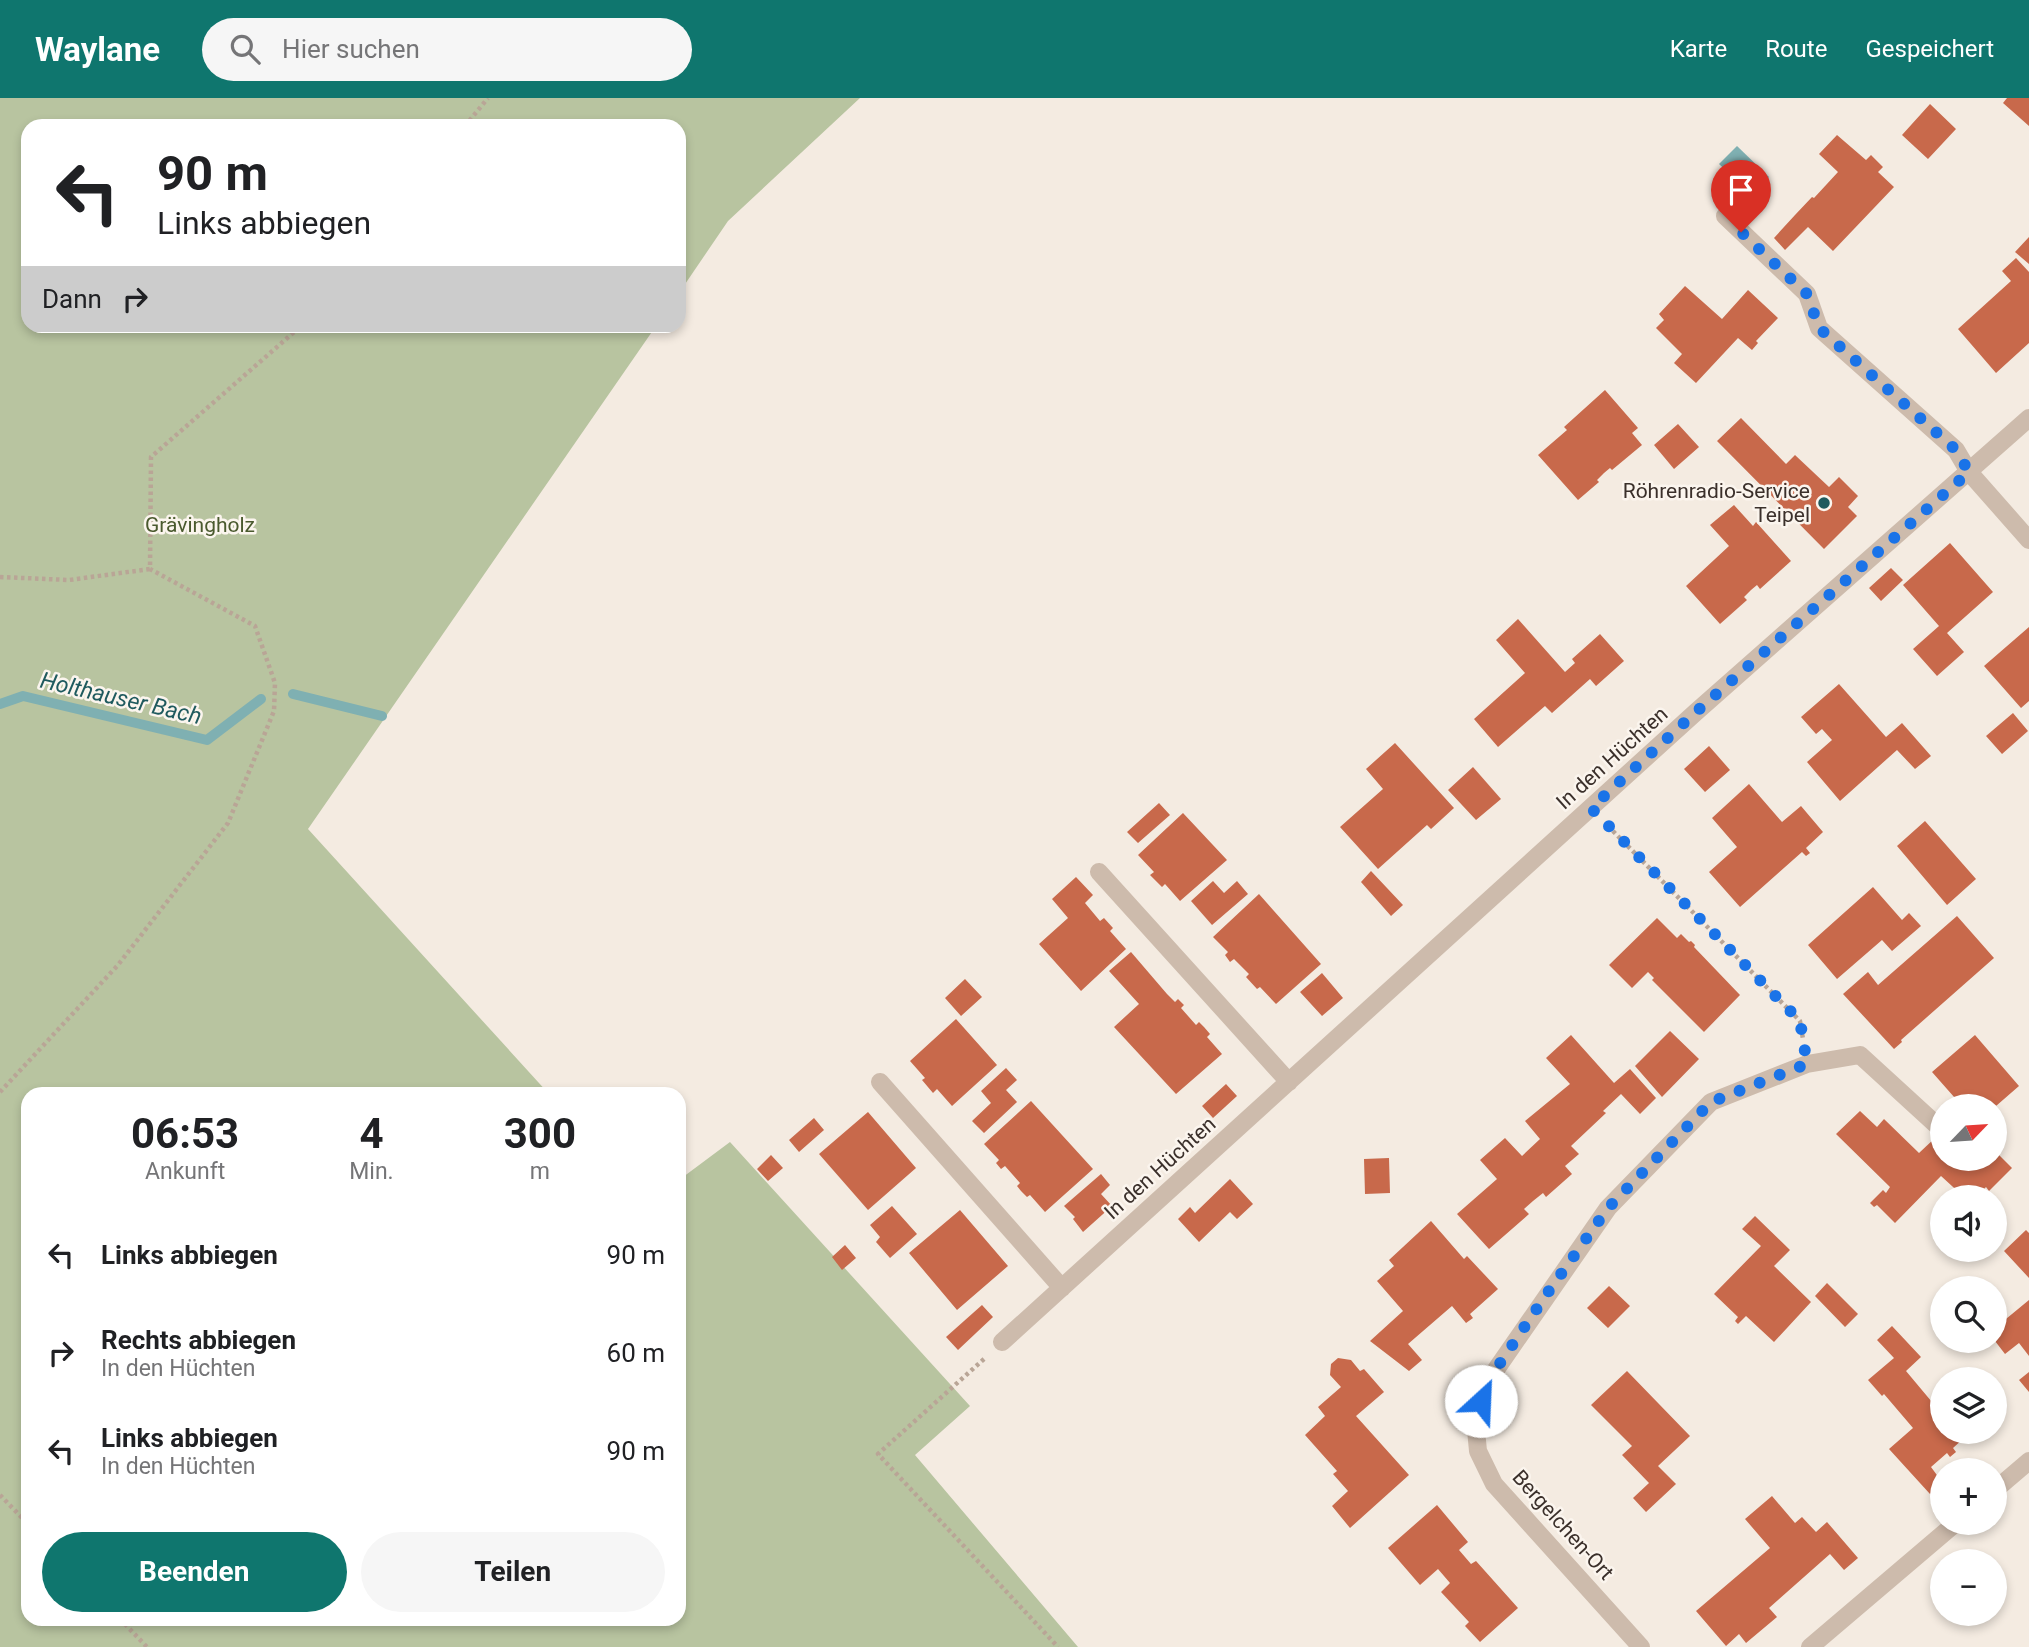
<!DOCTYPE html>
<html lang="de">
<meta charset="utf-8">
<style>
:root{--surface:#fff;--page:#f6f6f6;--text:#202124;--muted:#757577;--accent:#0f766e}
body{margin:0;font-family:Roboto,sans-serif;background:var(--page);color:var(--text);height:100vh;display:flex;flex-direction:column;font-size:26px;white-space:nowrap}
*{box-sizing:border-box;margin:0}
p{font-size:23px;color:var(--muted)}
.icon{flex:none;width:38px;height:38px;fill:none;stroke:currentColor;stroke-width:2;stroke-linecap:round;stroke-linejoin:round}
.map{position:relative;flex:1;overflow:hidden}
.panel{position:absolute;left:21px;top:989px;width:665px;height:539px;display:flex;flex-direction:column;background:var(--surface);border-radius:21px;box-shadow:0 4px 10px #0003}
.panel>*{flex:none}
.guide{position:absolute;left:21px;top:21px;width:665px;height:214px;border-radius:21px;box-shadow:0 4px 10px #0003;background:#fff;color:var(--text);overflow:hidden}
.needle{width:46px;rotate:65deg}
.buttons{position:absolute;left:1930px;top:996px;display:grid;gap:14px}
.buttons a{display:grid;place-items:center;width:77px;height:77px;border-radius:50%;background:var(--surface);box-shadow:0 4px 10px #0003;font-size:35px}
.pin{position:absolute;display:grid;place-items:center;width:60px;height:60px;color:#fff;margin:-72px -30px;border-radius:50% 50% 50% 0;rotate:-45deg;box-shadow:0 0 7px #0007}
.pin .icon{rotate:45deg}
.me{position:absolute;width:77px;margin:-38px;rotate:25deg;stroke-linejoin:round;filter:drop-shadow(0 0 5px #0008)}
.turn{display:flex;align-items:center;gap:24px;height:147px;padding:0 21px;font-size:32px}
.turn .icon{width:91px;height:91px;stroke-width:2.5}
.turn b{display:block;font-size:49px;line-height:60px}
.then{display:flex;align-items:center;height:66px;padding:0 21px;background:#0003;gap:14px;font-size:26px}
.eta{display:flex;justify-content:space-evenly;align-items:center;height:119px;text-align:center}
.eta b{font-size:42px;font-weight:700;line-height:49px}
.button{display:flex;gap:14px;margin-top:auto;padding:14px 21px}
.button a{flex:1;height:80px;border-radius:42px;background:var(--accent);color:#fff;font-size:28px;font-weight:700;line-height:80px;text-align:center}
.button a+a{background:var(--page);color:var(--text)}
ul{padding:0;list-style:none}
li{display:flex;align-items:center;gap:21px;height:98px;padding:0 21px}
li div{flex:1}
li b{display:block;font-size:26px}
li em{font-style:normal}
header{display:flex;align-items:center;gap:42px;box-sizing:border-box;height:98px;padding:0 35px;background:var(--accent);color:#fff}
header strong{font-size:33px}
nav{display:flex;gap:38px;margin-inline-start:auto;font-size:24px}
.search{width:490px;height:63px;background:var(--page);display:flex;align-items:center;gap:18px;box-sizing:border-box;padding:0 24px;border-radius:38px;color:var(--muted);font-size:26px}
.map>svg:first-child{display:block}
</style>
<header>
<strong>Waylane</strong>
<div class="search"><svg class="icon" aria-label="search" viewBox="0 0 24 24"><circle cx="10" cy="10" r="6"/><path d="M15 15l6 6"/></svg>Hier suchen</div>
<nav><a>Karte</a><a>Route</a><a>Gespeichert</a></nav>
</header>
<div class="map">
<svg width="2029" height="1549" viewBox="0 0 2029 1549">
<rect width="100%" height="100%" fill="#f4ebe1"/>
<path fill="#b8c4a0" d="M0 0H860L728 123 679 195V28H28V228H656L308 731 549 996H28V1521H679V1082L730 1044 970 1308 915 1357 1078 1549H0Z"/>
<path fill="#7fb0b2" d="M1737 48 1769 79 1752 97 1719 66Z"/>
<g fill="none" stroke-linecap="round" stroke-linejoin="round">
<path stroke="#7fb0b2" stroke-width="10" d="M293 596 382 618
M0 606 23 598 207 642 261 601"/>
</g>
<path fill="#c8694b" d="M2007 0H2029V28L2003 5Z
M1930 6 1956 31 1928 61 1902 37Z
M1837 37 1866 62 1871 57 1883 69 1878 74 1894 89 1833 153 1808 129 1785 152 1774 140 1795 117 1812 99 1814 100 1838 74 1819 56Z
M2029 139V166L2015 154Z
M2016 160 2029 174V245L1996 275 1958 231 2011 183 2002 173Z
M1685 188 1722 221 1748 192 1778 220 1756 243 1758 245 1752 252 1738 240 1696 285 1674 265 1682 256 1656 230 1664 222 1659 216Z
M1605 292 1638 330 1632 335 1642 347 1612 372 1610 370 1604 375 1597 382 1599 384 1578 402 1538 357 1567 332 1564 329Z
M1741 320 1786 366 1795 357 1829 389 1839 379 1858 398 1848 409 1857 418 1824 451 1717 343Z
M1678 326 1699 349 1674 371 1654 347Z
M1734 407 1753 428 1756 424 1791 463 1760 491 1757 487 1751 492 1744 499 1747 502 1720 526 1686 488 1729 448 1710 427Z
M1950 445 1993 494 1947 535 1964 554 1937 578 1913 551 1939 528 1903 487Z
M1891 470 1903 482 1881 503 1869 490Z
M1518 521 1565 574 1575 565 1572 561 1600 536 1624 563 1596 588 1590 581 1552 615 1545 608 1498 649 1474 621 1525 575 1496 542Z
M2029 529V603L2021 610 1984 568Z
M1839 586 1886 639 1902 625 1931 658 1915 671 1897 652 1840 703 1807 664 1832 642 1822 631 1816 636 1801 619Z
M2013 615 2028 633 2002 656 1986 638Z
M1395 645 1454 710 1431 731 1427 727 1378 771 1340 729 1383 691 1366 671Z
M1709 648 1730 672 1705 694 1684 671Z
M1473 669 1501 701 1476 722 1448 692Z
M1749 686 1782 724 1801 708 1823 734 1806 750 1810 755 1806 758 1802 754 1740 809 1709 774 1737 749 1712 720Z
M1159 705 1170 717 1138 745 1127 734Z
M1183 715 1227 762 1180 803 1165 786 1162 789 1150 777 1154 774 1138 757Z
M1925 723 1976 781 1947 807 1897 748Z
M1371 773 1403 807 1391 818 1361 784Z
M1076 779 1093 797 1085 805 1100 823 1104 820 1113 830 1110 833 1126 851 1081 893 1039 846 1068 820 1052 801Z
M1213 783 1224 795 1237 783 1248 796 1212 827 1191 803Z
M1873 789 1902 822 1909 815 1921 828 1892 853 1882 842 1837 881 1808 847Z
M1259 796 1321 866 1276 906 1260 889 1257 891 1246 879 1249 876 1234 861 1230 864 1225 857 1228 854 1213 839Z
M1957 818 1994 860 1901 942 1902 944 1894 951 1843 896 1868 874 1878 887Z
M1657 820 1677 840 1681 836 1689 844 1691 843 1695 847 1694 849 1740 897 1704 934 1652 882 1654 880 1648 874 1632 890 1609 867Z
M1131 854 1167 896 1175 904 1178 901 1184 907 1181 910 1196 927 1199 924 1204 929 1210 936 1207 939 1222 956 1176 996 1114 929 1139 906 1109 873Z
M1322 875 1343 900 1322 918 1300 894Z
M965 881 982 899 961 918 945 900Z
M956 921 997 967 952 1008 937 991 933 995 922 982 925 980 910 963Z
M1670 933 1699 961 1662 999 1635 968Z
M1571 937 1614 985 1630 971 1656 1000 1640 1016 1621 996 1603 1013 1606 1015 1571 1048 1579 1056 1565 1068 1572 1076 1546 1099 1543 1095 1533 1103 1524 1111 1529 1116 1489 1151 1457 1116 1497 1081 1480 1062 1505 1040 1522 1058 1540 1041 1525 1023 1570 986 1546 960Z
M1975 937 2019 988 1996 1008H1962L1932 974Z
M1006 970 1017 982 1006 992 1017 1004 984 1035 972 1023 991 1005 981 993Z
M1226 986 1237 998 1213 1020 1202 1008Z
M1031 1003 1093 1071 1045 1114 1030 1097 1027 1099 1021 1093 1017 1088 1020 1085 1005 1068 1001 1071 996 1065 999 1062 984 1046Z
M1860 1013 1877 1029 1884 1021 1919 1055 1935 1040 1942 1047V1060H1957L1968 1072 1979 1060H1995V1053L2012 1070 1989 1093 1986 1089 1976 1099H1964L1941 1078 1895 1125 1877 1107 1874 1109 1870 1105 1883 1092 1886 1095 1890 1089 1836 1036Z
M868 1014 916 1070 868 1112 819 1056Z
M814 1020 824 1032 799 1054 789 1042Z
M771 1057 783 1070 768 1083 757 1071Z
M1389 1060 1390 1095 1365 1096 1364 1061Z
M1101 1076 1110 1087 1101 1096 1112 1108 1083 1134 1073 1121 1075 1119 1064 1108Z
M1230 1081 1253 1106 1237 1121 1230 1114 1199 1144 1178 1121 1190 1109 1195 1115Z
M892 1108 917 1136 890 1160 876 1144 880 1139 870 1127Z
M960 1112 1008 1168 957 1212 909 1155Z
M1755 1118 1790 1152 1774 1168 1811 1204 1774 1244 1746 1218 1738 1226 1735 1223 1738 1219 1714 1196 1761 1148 1742 1131Z
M1431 1123 1464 1161 1467 1158 1498 1191 1470 1216 1473 1220 1466 1225 1452 1208 1408 1246 1422 1262 1409 1273 1370 1243 1403 1213 1377 1183 1394 1168 1389 1162Z
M2026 1132 2029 1135V1180L2004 1153Z
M845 1147 856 1160 842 1172 832 1159Z
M1827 1185 1858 1216 1845 1229 1815 1198Z
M1609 1188 1630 1208 1608 1230 1587 1210Z
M2029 1202V1258L2019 1245 2005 1256 1995 1243V1230Z
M982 1207 993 1219 958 1252 946 1239Z
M1892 1228 1921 1259 1906 1273 1942 1316V1334H1958L1964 1340 1953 1350 1956 1354 1950 1359 1947 1355 1931 1369 1942 1384 1930 1396 1889 1351 1913 1330 1884 1296 1882 1298 1868 1282 1894 1260 1877 1242Z
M1338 1260 1351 1262 1360 1273 1364 1271 1384 1294 1356 1318 1409 1377 1350 1430 1332 1408 1348 1393 1333 1376 1337 1373 1305 1337 1325 1318 1318 1309 1341 1289 1330 1277 1331 1266Z
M1627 1273 1690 1338 1658 1368 1676 1386 1646 1414 1633 1400 1649 1385 1622 1357 1632 1348 1591 1307Z
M2029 1274V1294L2019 1282Z
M1772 1398 1795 1425 1802 1419 1816 1434 1827 1424 1858 1460 1844 1472 1830 1456 1769 1510 1777 1519 1746 1545 1739 1536 1726 1548 1696 1513 1770 1450 1745 1421Z
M1437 1407 1468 1444 1459 1452 1471 1466 1476 1463 1518 1510 1480 1544 1465 1528 1469 1524 1441 1494 1450 1485 1438 1471 1420 1487 1388 1450Z"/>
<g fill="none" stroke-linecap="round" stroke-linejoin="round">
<path stroke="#b9a596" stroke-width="4.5" stroke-dasharray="3.5 3.5" stroke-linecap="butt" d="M465 28 488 0
M0 479 69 482 150 471
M1608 728 1800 923 1803 941
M0 994 118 867 228 725 274 613 275 585 255 528 150 471 151 359 301 228
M984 1261 878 1356 1058 1549
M0 1397 28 1426
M120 1521 147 1549"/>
<path stroke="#cdbbac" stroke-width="18" d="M1725 118 1807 196 1819 230 1956 352 1969 374 2029 442
M1099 774 1289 984
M880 984 1062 1190
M1002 1244 1696 614 2029 320
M1995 1392 2029 1363
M1641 1549 1494 1386 1478 1353 1475 1321 1486 1286 1608 1110 1711 1004 1807 966 1860 957 1942 1032
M1810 1549 1957 1424"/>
</g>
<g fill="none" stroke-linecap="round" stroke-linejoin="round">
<path stroke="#1a73e8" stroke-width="12" stroke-dasharray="0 21.6" d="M1481 1303 1486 1286 1544 1200 1608 1110 1642 1075 1711 1004 1807 966 1800 923 1591 710 1696 614 1969 374 1956 352 1819 230 1807 196 1741 134"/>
</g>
<circle fill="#1f5a5e" stroke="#fbf5ee" stroke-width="2.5" cx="1824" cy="405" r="7"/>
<g text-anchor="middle" stroke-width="5" stroke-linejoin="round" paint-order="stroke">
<g font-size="21" fill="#3b302b" stroke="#fbf5ee" text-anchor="end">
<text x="1810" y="400">Röhrenradio-Service<tspan x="1810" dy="24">Teipel</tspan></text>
</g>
<g font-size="21" fill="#4a5a2e" stroke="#fbf5ee">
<text x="200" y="434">Grävingholz</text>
</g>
<g font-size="21" fill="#3b302b" stroke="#fbf5ee">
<text transform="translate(1612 660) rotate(-42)" y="7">In den Hüchten</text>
<text transform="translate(1160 1070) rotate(-42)" y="7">In den Hüchten</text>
<text transform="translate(1563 1427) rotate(48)" y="7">Bergelchen-Ort</text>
</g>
<g font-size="23" font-style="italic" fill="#1f5a5e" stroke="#fbf5ee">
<text transform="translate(121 600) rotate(13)" y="8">Holthauser Bach</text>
</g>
</g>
</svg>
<div class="buttons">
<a><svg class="needle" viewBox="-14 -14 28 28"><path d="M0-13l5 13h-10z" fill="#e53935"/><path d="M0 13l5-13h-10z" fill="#757577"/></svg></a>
<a><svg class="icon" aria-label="sound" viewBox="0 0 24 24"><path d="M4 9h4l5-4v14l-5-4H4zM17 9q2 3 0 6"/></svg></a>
<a><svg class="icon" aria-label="search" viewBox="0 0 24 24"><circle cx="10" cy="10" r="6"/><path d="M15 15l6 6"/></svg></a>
<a><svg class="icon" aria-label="layers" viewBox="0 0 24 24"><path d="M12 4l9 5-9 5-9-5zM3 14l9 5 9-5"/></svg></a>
<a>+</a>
<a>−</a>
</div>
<div class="pin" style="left:1741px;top:134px;background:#d93025"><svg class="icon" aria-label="arrive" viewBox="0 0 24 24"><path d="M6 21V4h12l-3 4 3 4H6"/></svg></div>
<svg class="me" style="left:1481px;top:1303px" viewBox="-20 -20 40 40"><circle r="19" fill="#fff"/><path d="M0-13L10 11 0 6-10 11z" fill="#1a73e8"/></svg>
<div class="guide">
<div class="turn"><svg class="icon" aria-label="left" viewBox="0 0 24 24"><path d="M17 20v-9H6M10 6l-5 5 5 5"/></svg><div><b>90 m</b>Links abbiegen</div></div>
<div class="then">Dann<svg class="icon" aria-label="right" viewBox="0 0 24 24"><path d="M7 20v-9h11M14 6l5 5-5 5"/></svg></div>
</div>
<section class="panel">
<div class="eta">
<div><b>06:53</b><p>Ankunft</p></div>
<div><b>4</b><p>Min.</p></div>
<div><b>300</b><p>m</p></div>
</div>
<ul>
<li><svg class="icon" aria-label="left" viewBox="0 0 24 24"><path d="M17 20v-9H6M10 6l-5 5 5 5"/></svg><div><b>Links abbiegen</b></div><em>90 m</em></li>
<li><svg class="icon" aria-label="right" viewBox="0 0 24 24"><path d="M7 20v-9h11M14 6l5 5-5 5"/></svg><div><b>Rechts abbiegen</b><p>In den Hüchten</p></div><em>60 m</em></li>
<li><svg class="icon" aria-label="left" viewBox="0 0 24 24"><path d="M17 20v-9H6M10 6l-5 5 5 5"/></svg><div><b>Links abbiegen</b><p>In den Hüchten</p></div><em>90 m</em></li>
</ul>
<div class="button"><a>Beenden</a><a>Teilen</a></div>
</section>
</div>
